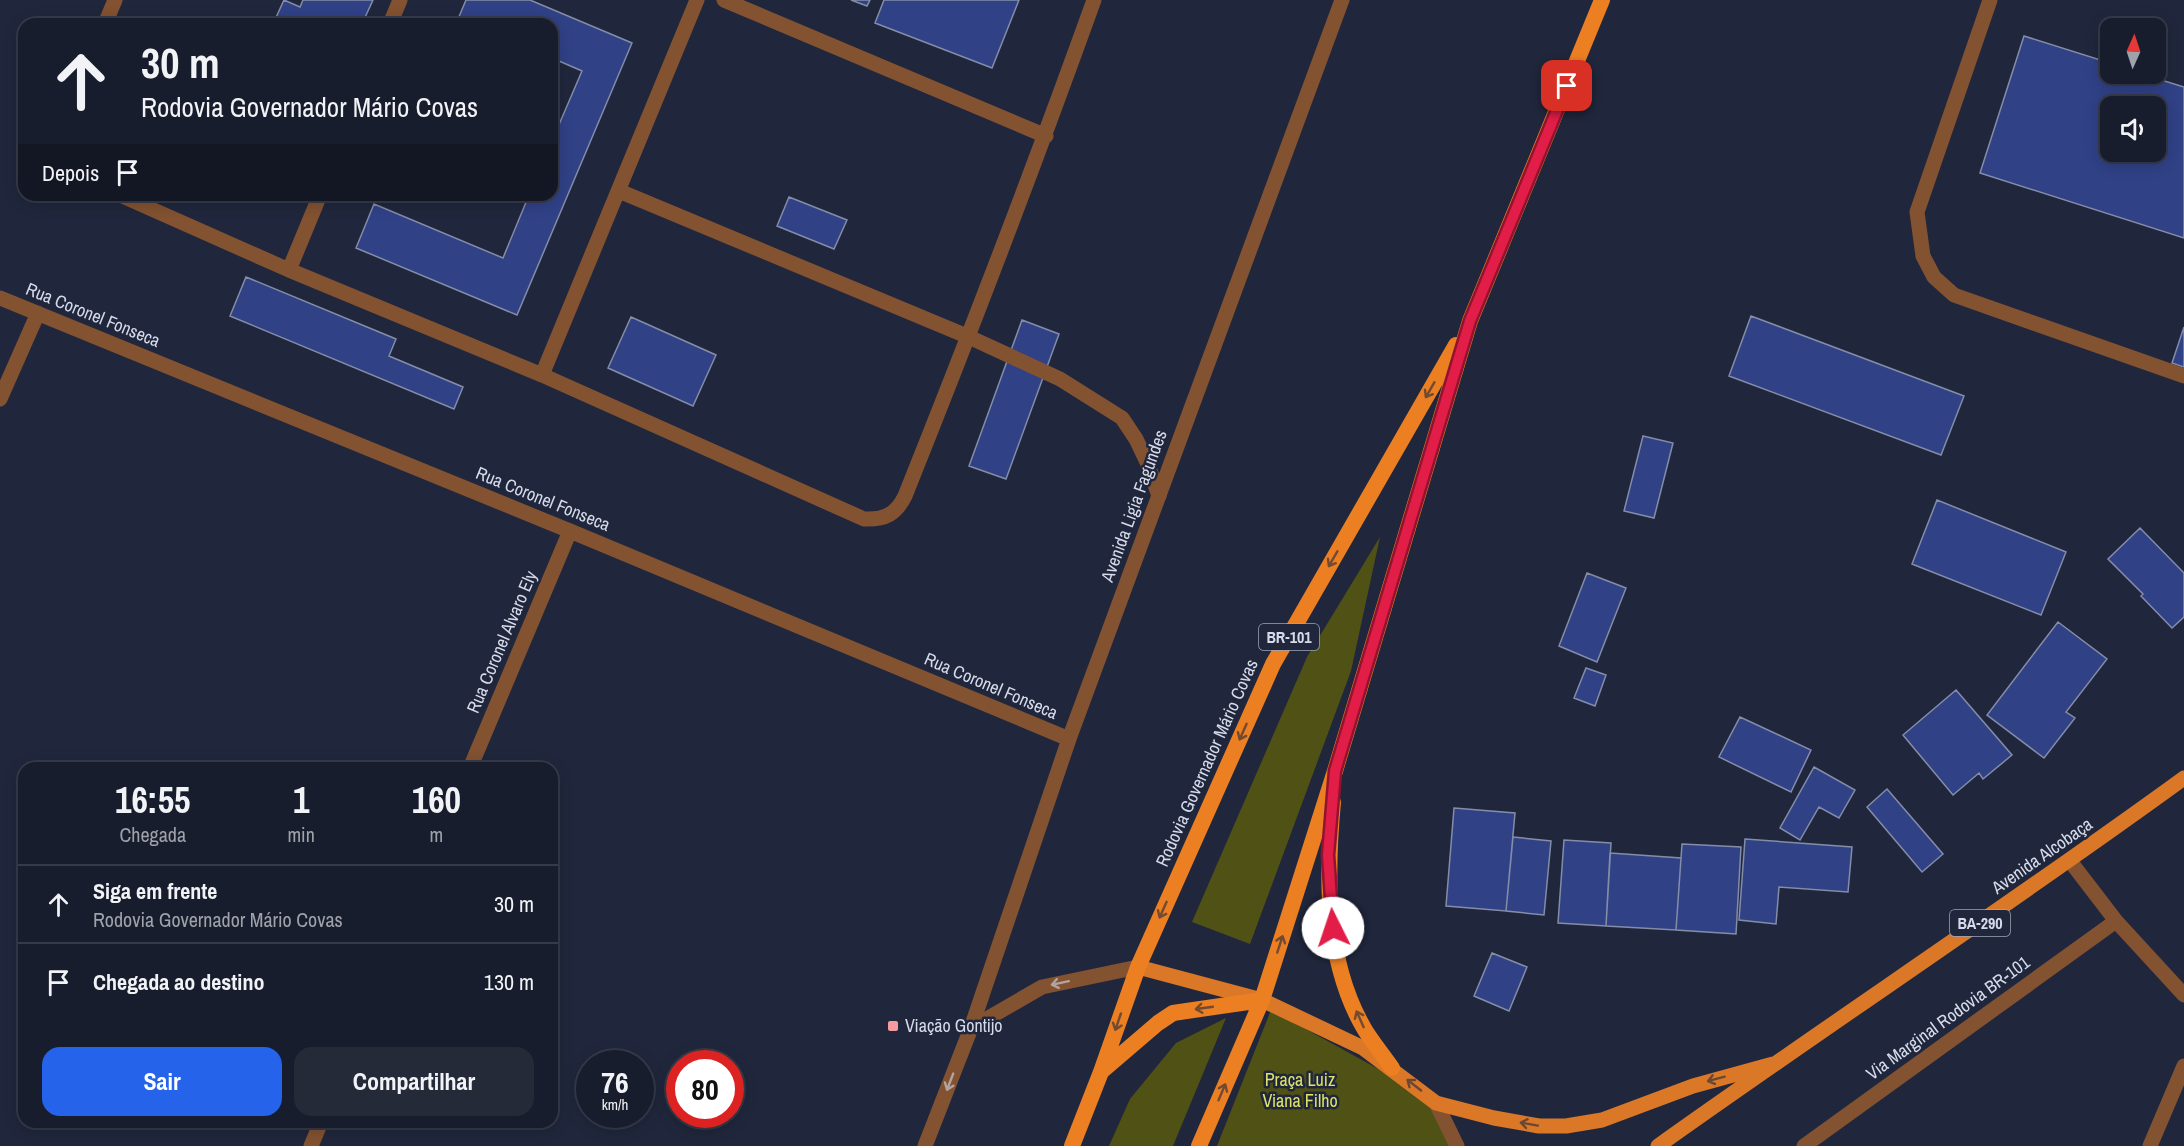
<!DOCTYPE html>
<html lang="pt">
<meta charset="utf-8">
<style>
:root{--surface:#181d2d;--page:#252a39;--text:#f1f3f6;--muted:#9fa2aa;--line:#363b49;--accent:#2563eb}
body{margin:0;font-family:"Archivo Narrow",sans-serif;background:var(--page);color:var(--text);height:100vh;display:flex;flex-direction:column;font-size:22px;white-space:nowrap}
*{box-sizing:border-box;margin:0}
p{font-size:20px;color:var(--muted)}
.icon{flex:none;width:33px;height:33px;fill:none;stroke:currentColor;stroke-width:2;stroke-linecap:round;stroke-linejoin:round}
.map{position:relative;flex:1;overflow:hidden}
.panel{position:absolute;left:18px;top:762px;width:540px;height:366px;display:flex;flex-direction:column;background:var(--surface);border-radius:18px;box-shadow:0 3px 15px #0003,0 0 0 2px var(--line)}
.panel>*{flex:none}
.banner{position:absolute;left:18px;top:18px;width:540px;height:183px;border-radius:18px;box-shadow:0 3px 15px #0003,0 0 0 2px var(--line);background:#181d2d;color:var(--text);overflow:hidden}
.needle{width:39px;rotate:3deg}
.fabs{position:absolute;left:2100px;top:18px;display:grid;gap:12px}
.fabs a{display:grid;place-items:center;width:66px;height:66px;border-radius:12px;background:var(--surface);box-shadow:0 3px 15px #0003,0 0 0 2px var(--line);font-size:30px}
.speed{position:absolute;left:576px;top:1050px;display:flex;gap:12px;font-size:30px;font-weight:700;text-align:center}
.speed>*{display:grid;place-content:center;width:78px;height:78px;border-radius:50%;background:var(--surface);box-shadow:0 3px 15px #0003,0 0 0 2px var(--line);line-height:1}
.speed small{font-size:15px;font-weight:400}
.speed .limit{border:9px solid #d22;background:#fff;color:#111}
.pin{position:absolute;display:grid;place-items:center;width:51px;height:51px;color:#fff;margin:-26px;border-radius:12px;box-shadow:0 3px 9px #0006}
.me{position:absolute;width:66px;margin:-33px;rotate:356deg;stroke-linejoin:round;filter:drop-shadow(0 0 4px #0008)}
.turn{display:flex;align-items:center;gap:21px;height:126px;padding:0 24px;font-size:27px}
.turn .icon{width:78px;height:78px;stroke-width:2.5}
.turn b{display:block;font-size:42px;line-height:51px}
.then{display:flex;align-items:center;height:57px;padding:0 24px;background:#0003;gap:12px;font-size:22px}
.eta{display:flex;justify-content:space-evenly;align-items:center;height:102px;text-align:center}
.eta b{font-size:36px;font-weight:800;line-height:42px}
.primary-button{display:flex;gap:12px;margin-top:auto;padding:12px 24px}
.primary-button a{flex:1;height:69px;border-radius:18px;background:var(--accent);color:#fff;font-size:24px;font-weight:800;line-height:69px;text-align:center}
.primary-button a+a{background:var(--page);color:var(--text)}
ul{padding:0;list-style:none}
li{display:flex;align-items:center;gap:18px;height:78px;padding:0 24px;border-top:2px solid var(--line)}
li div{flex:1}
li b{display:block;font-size:22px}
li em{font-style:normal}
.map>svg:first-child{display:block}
</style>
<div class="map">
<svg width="2184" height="1146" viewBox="0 0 2184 1146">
<rect width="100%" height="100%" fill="#20273c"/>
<path fill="#505114" d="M1380 537 1351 671 1250 944 1192 922 1307 657Z
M1271 1010 1393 1077 1432 1108 1449 1146H1217Z
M1226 1018 1173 1146H1109L1130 1099 1176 1043Z"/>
<path fill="#304186" stroke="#848da8" stroke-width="1.5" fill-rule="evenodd" d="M284 0 300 7 303 0H373L362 24H273Z
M466 0H530L632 43 517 315 356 248 374 204 503 258 529 195H552V141L582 71 552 58V24H470L458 19Z
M851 0H870L867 6Z
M884 0H1019L992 68 875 23Z
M2024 36 2110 63V74H2142L2184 87V238L1980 173ZM2110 106H2156V152H2110Z
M789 197 847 220 834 249 777 226Z
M246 277 396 339 389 356 463 387 454 409 230 316Z
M1751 316 1964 396 1941 455 1729 376Z
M631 317 716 355 693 406 608 368Z
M1022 320 1059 334 1006 479 969 466Z
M2184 327V367L2172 363Z
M1643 436 1673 443 1654 518 1624 511Z
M1937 500 2066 552 2041 615 1912 564Z
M2140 528 2184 573V617L2172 628 2141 596 2143 594 2108 559Z
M1587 573 1626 588 1597 662 1559 646Z
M2058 622 2107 659 2066 712 2075 718 2044 758 1987 715Z
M1586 668 1606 675 1595 706 1574 698Z
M1956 690 2012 755 1983 779 1979 773 1953 795 1903 735Z
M1740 717 1811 750 1791 792 1719 757Z
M1814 767 1855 790 1839 818 1819 807 1800 840 1780 828Z
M1887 789 1943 854 1922 872 1867 807Z
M1454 808 1515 813 1506 911 1446 906Z
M1513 837 1551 841 1544 915 1506 911Z
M1745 839 1852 847 1848 892 1779 887 1776 924 1739 920Z
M1564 840 1611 843 1606 926 1558 923Z
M1682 844 1741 847 1736 934 1676 930Z
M1610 853 1681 858 1676 930 1606 926Z
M1492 953 1527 967 1509 1011 1474 996Z"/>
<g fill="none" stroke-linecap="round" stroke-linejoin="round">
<path stroke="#825231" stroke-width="15" d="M724 0 1046 136
M1990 0 1917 212 1923 256 1934 277 1954 295 2184 376
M105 24 115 0
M390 24 400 0
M619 191 969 337 1060 379 1122 418 1136 439 1147 462 1159 496
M120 195 289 270 542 375 864 519C885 520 896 514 905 496 971 331 1034 167 1094 0
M289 270 320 195
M542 375 697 0"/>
<path stroke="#825231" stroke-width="15" d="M0 298 570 531 1069 739
M0 399 38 313
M470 768 570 531
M2070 861 2116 921 2184 995
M971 1028 1069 739 1342 0
M1436 1103 1457 1146
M311 1146 321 1122
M1804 1146 2116 921
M2150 1146 2184 1066"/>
<path stroke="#825231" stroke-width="15" d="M925 1146 971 1028 1042 987 1138 967"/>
<path stroke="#da7828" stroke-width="15" d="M1138 967 1262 1000 1363 1048 1436 1103 1494 1118 1539 1126H1566L1602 1120 1693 1086 1773 1064
M1658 1146C1832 1022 2011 904 2184 778"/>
<path stroke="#ec7f22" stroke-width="16" d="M1333 802C1326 877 1325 963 1365 1030 1373 1043 1383 1055 1392 1068
M1102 1071 1158 1023 1173 1013 1262 1000
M1072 1146 1101 1072 1138 967 1273 664 1456 345
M1199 1146 1262 1000 1335 771 1470 321 1602 0"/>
</g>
<defs><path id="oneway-shaft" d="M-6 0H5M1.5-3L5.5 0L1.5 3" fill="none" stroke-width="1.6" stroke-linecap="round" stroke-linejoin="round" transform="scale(1.5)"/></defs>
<g stroke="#724a32">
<use href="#oneway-shaft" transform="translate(1430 390) rotate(120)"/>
<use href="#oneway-shaft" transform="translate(1333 559) rotate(120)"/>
<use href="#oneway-shaft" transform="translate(1243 732) rotate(114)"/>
<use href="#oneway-shaft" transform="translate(1163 910) rotate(114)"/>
<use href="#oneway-shaft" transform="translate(1280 944) rotate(-72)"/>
<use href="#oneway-shaft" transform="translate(1204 1008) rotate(172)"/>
<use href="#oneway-shaft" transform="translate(1360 1019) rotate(-114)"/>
<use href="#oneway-shaft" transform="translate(1118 1022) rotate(109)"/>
<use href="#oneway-shaft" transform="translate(1222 1092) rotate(-67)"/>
</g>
<g stroke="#b4a4a0">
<use href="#oneway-shaft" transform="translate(1060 983) rotate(168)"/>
<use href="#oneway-shaft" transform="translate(950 1082) rotate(111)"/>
</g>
<g stroke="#6a4734">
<use href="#oneway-shaft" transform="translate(1716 1079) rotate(165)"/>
<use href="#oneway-shaft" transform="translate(1414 1085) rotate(-142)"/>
<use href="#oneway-shaft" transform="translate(1529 1124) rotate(-170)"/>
</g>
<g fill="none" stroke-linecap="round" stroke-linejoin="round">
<defs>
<path id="route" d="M1333 928 1328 855 1335 771 1470 321 1567 86"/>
</defs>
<use href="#route" stroke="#92132f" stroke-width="15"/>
<use href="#route" stroke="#e11d48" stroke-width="10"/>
</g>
<rect fill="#f49aa0" stroke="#20273c" stroke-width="2" x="887" y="1020" width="12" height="12" rx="3"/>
<g text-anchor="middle" stroke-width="5" stroke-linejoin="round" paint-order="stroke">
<g fill="#20273c" stroke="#9fa5b6" stroke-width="1.5">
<rect x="1259" y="624" width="60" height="26" rx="4.5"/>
<rect x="1950" y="910" width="60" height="26" rx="4.5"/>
</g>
<g font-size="16" font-weight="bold" fill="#d6dbea">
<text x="1289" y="643">BR-101</text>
<text x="1980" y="929">BA-290</text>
</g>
<g font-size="18" fill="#d6dbea" stroke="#20273c">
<text transform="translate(93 315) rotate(22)" y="6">Rua Coronel Fonseca</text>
<text transform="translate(543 499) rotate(22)" y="6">Rua Coronel Fonseca</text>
<text transform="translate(1134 506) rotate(-70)" y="6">Avenida Ligia Fagundes</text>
<text transform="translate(502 642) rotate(-67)" y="6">Rua Coronel Alvaro Ely</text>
<text transform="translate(991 686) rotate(23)" y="6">Rua Coronel Fonseca</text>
<text transform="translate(1207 763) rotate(-66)" y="6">Rodovia Governador Mário Covas</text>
<text transform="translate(2042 856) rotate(-35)" y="6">Avenida Alcobaça</text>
<text transform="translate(1948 1018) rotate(-36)" y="6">Via Marginal Rodovia BR-101</text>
</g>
<g font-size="18" fill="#d6dbea" stroke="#20273c" text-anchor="start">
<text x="905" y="1032">Viação Gontijo</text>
</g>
<g font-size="18" fill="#dee266" stroke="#20273c">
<text x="1300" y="1086">Praça Luiz<tspan x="1300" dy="21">Viana Filho</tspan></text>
</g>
</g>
</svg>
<div class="fabs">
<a><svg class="needle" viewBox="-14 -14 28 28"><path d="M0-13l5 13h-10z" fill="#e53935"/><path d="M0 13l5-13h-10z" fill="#9fa2aa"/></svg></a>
<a><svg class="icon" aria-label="sound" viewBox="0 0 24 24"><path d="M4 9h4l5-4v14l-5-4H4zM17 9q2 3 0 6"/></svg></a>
</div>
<div class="speed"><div>76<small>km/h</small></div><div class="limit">80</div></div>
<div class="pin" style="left:1567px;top:86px;background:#d93025"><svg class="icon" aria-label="arrive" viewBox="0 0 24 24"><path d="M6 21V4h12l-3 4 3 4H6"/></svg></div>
<svg class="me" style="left:1333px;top:928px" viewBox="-20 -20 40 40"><circle r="19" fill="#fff"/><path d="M0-13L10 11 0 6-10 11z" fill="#e11d48"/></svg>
<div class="banner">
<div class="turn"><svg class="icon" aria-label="ahead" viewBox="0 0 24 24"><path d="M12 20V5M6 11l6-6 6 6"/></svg><div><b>30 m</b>Rodovia Governador Mário Covas</div></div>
<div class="then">Depois<svg class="icon" aria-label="arrive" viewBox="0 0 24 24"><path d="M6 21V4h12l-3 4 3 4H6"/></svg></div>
</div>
<section class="panel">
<div class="eta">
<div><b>16:55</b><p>Chegada</p></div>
<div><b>1</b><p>min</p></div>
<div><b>160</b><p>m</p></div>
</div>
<ul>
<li><svg class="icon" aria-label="ahead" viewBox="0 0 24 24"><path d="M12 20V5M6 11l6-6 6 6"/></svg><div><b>Siga em frente</b><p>Rodovia Governador Mário Covas</p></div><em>30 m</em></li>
<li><svg class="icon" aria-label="arrive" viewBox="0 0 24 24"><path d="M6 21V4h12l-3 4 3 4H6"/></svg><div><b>Chegada ao destino</b></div><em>130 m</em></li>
</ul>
<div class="primary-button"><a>Sair</a><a>Compartilhar</a></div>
</section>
</div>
